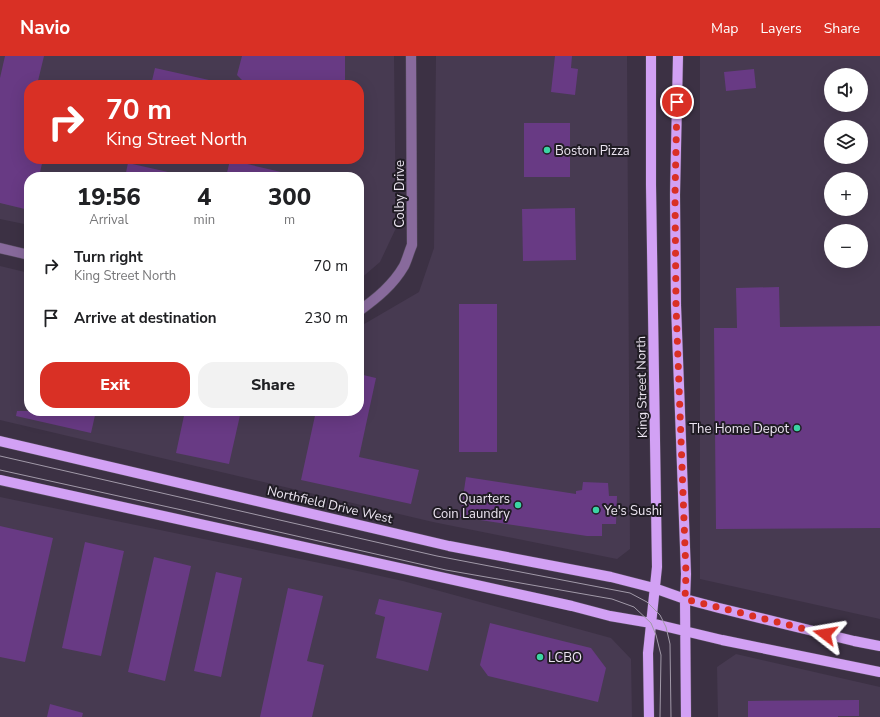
<!DOCTYPE html>
<meta charset="utf-8">
<style>
:root{--surface:#fff;--page:#f2f2f2;--text:#202124;--muted:#757577;--accent:#d93025}
body{margin:0;font-family:"Nunito Sans",sans-serif;background:var(--page);color:var(--text);height:100vh;display:flex;flex-direction:column;font-size:15px;white-space:nowrap}
*{box-sizing:border-box;margin:0}
p{font-size:13px;color:var(--muted)}
.icon{flex:none;width:22px;height:22px;fill:none;stroke:currentColor;stroke-width:2;stroke-linecap:round;stroke-linejoin:round}
.map{position:relative;flex:1;overflow:hidden}
.side{position:absolute;left:24px;top:116px;width:340px;height:244px;display:flex;flex-direction:column;background:var(--surface);border-radius:16px;box-shadow:0 4px 16px #0002}
.side>*{flex:none}
.top-card{position:absolute;left:24px;top:24px;width:340px;height:84px;border-radius:16px;box-shadow:0 4px 16px #0002;background:#d93025;color:#fff;overflow:hidden}
.fabs{position:absolute;left:824px;top:12px;display:grid;gap:8px}
.fabs a{display:grid;place-items:center;width:44px;height:44px;border-radius:50%;background:var(--surface);box-shadow:0 4px 16px #0002;font-size:20px}
.pin{position:absolute;display:grid;place-items:center;width:34px;height:34px;color:#fff;margin:-17px;border:2px solid #fff;border-radius:50%;box-shadow:0 1px 4px #0007}
.me{position:absolute;width:44px;margin:-22px;rotate:284deg;stroke-linejoin:round;filter:drop-shadow(0 0 3px #0008)}
.turn{display:flex;align-items:center;gap:14px;height:84px;padding:0 16px;font-size:18px}
.turn .icon{width:52px;height:52px;stroke-width:2.5}
.turn b{display:block;font-size:28px;line-height:34px}
.eta{display:flex;justify-content:space-evenly;align-items:center;height:68px;text-align:center}
.eta b{font-size:24px;font-weight:800;line-height:28px}
.button{display:flex;gap:8px;margin-top:auto;padding:8px 16px}
.button a{flex:1;height:46px;border-radius:16px;background:var(--accent);color:#fff;font-size:16px;font-weight:800;line-height:46px;text-align:center}
.button a+a{background:var(--page);color:var(--text)}
ul{padding:0;list-style:none}
li{display:flex;align-items:center;gap:12px;height:52px;padding:0 16px}
li div{flex:1}
li b{display:block;font-size:15px}
li em{font-style:normal}
header{display:flex;align-items:center;gap:24px;box-sizing:border-box;height:56px;padding:0 20px;background:var(--accent);color:#fff}
header strong{font-size:19px}
nav{display:flex;gap:22px;margin-inline-start:auto;font-size:14px}
.map>svg:first-child{display:block}
</style>
<header>
<strong>Navio</strong>
<nav><a>Map</a><a>Layers</a><a>Share</a></nav>
</header>
<div class="map">
<svg width="880" height="661" viewBox="0 0 880 661">
<rect width="100%" height="100%" fill="#3c3144"/>
<path fill="#473a51" fill-rule="evenodd" d="M0 0H394L396 172 380 206 359 224V121H29V169L0 163ZM29 29H359V103H29Z
M436 0H627L630 493 617 503 433 466 0 364V210L29 217V355H359V271L419 236 434 192Z
M700 0H880V563L700 523ZM831 19H861V49H831ZM831 71H861V101H831ZM831 123H861V153H831ZM831 175H861V205H831Z
M0 441 344 512 403 525 611 582 631 603 632 661H0Z
M736 598 880 631V661H718L717 611Z"/>
<path fill="#683a84" d="M5 0H44L37 29H29V103H43L39 121H29V154L0 147V22Z
M242 0H345V29H247L237 19Z
M555 0H572L571 12 578 13 575 39 551 36Z
M155 12 209 24V29H151Z
M754 13 756 32 726 35 724 16Z
M524 67H570V121H524Z
M230 104 281 116 280 121H226Z
M128 107 168 116 167 121H125Z
M575 152 576 204 523 205 522 153Z
M779 231 780 271 880 270V472L716 473 714 272H737L736 232Z
M459 248H497V396H459Z
M359 318 376 322 359 401 419 414 411 448 301 424 316 355H359Z
M17 355H96L91 377 16 360Z
M185 355H241L229 408 176 397Z
M466 421 576 438V435L582 434 583 426 608 427 609 440H617L616 468H602V480H587L460 461Z
M0 470 53 482 25 606 0 601Z
M85 486 124 495 101 600 62 592Z
M154 501 191 510 165 625 128 616Z
M216 516 242 522 221 621 194 615Z
M288 532 323 540 307 605 324 609 312 661H260Z
M379 543 442 557 428 615 376 602 385 561 375 558Z
M490 567 591 592 606 612 598 646 488 620 480 609Z
M859 644V660H838V661H748V645Z
M50 648 83 657 82 661H47Z"/>
<g fill="none" stroke-linecap="round" stroke-linejoin="round">
<defs>
<path id="minor" d="M0 192 29 199
M359 255C377 242 393 229 404 210 407 204 409 196 412 189L411 0"/>
<path id="major" d="M678 0 675 139 676 249 686 518 685 543 686 661
M0 385 449 490 611 521 654 532 685 543 719 552 854 585 880 590
M0 424 572 550 610 560 651 567 722 584 880 616
M649 661 648 597 657 511 651 129V0"/>
</defs>
<use href="#minor" stroke="#584e60" stroke-width="11"/>
<use href="#major" stroke="#584e60" stroke-width="11"/>
<use href="#minor" stroke="#886a9c" stroke-width="10"/>
<use href="#major" stroke="#d2a1f4" stroke-width="10"/>
<path stroke="#a199a8" stroke-width="1" d="M0 400 437 500 630 537 647 546 660 559 666 571 670 588 671 661
M0 414 182 454 446 514 612 543 634 551 651 567 656 579 661 599 660 661"/>
</g>
<g fill="none" stroke-linecap="round" stroke-linejoin="round">
<path stroke="#d93025" stroke-width="7" stroke-dasharray="0 12.6" d="M677 46 675 139 676 249 686 518 685 543 825 578"/>
</g>
<g fill="#3bd4a4" stroke="#201c24" stroke-width="1.5">
<circle cx="547" cy="94" r="4"/>
<circle cx="797" cy="372" r="4"/>
<circle cx="518" cy="449" r="4"/>
<circle cx="596" cy="454" r="4"/>
<circle cx="540" cy="601" r="4"/>
</g>
<g text-anchor="middle" stroke-width="4" stroke-linejoin="round" paint-order="stroke">
<g font-size="13" fill="#ece5f1" stroke="#201c24" text-anchor="start">
<text x="555" y="99">Boston Pizza</text>
<text x="789" y="377" text-anchor="end">The Home Depot</text>
<text x="510" y="447" text-anchor="end">Quarters<tspan x="510" dy="15">Coin Laundry</tspan></text>
<text x="604" y="459">Ye's Sushi</text>
<text x="548" y="606">LCBO</text>
</g>
<g font-size="13" fill="#ece5f1" stroke="#201c24">
<text transform="translate(399 138) rotate(-90)" y="5">Colby Drive</text>
<text transform="translate(641 331) rotate(-91)" y="5">King Street North</text>
<text transform="translate(330 448) rotate(13)" y="5">Northfield Drive West</text>
</g>
</g>
</svg>
<div class="fabs">
<a><svg class="icon" aria-label="sound" viewBox="0 0 24 24"><path d="M4 9h4l5-4v14l-5-4H4zM17 9q2 3 0 6"/></svg></a>
<a><svg class="icon" aria-label="layers" viewBox="0 0 24 24"><path d="M12 4l9 5-9 5-9-5zM3 14l9 5 9-5"/></svg></a>
<a>+</a>
<a>−</a>
</div>
<div class="pin" style="left:677px;top:46px;background:#d93025"><svg class="icon" aria-label="arrive" viewBox="0 0 24 24"><path d="M6 21V4h12l-3 4 3 4H6"/></svg></div>
<svg class="me" style="left:825px;top:578px" viewBox="-20 -20 40 40"><path d="M0-17L14 15 0 8-14 15z" fill="#d93025" stroke="#fff" stroke-width="4"/></svg>
<div class="top-card">
<div class="turn"><svg class="icon" aria-label="right" viewBox="0 0 24 24"><path d="M7 20v-9h11M14 6l5 5-5 5"/></svg><div><b>70 m</b>King Street North</div></div>
</div>
<section class="side">
<div class="eta">
<div><b>19:56</b><p>Arrival</p></div>
<div><b>4</b><p>min</p></div>
<div><b>300</b><p>m</p></div>
</div>
<ul>
<li><svg class="icon" aria-label="right" viewBox="0 0 24 24"><path d="M7 20v-9h11M14 6l5 5-5 5"/></svg><div><b>Turn right</b><p>King Street North</p></div><em>70 m</em></li>
<li><svg class="icon" aria-label="arrive" viewBox="0 0 24 24"><path d="M6 21V4h12l-3 4 3 4H6"/></svg><div><b>Arrive at destination</b></div><em>230 m</em></li>
</ul>
<div class="button"><a>Exit</a><a>Share</a></div>
</section>
</div>
